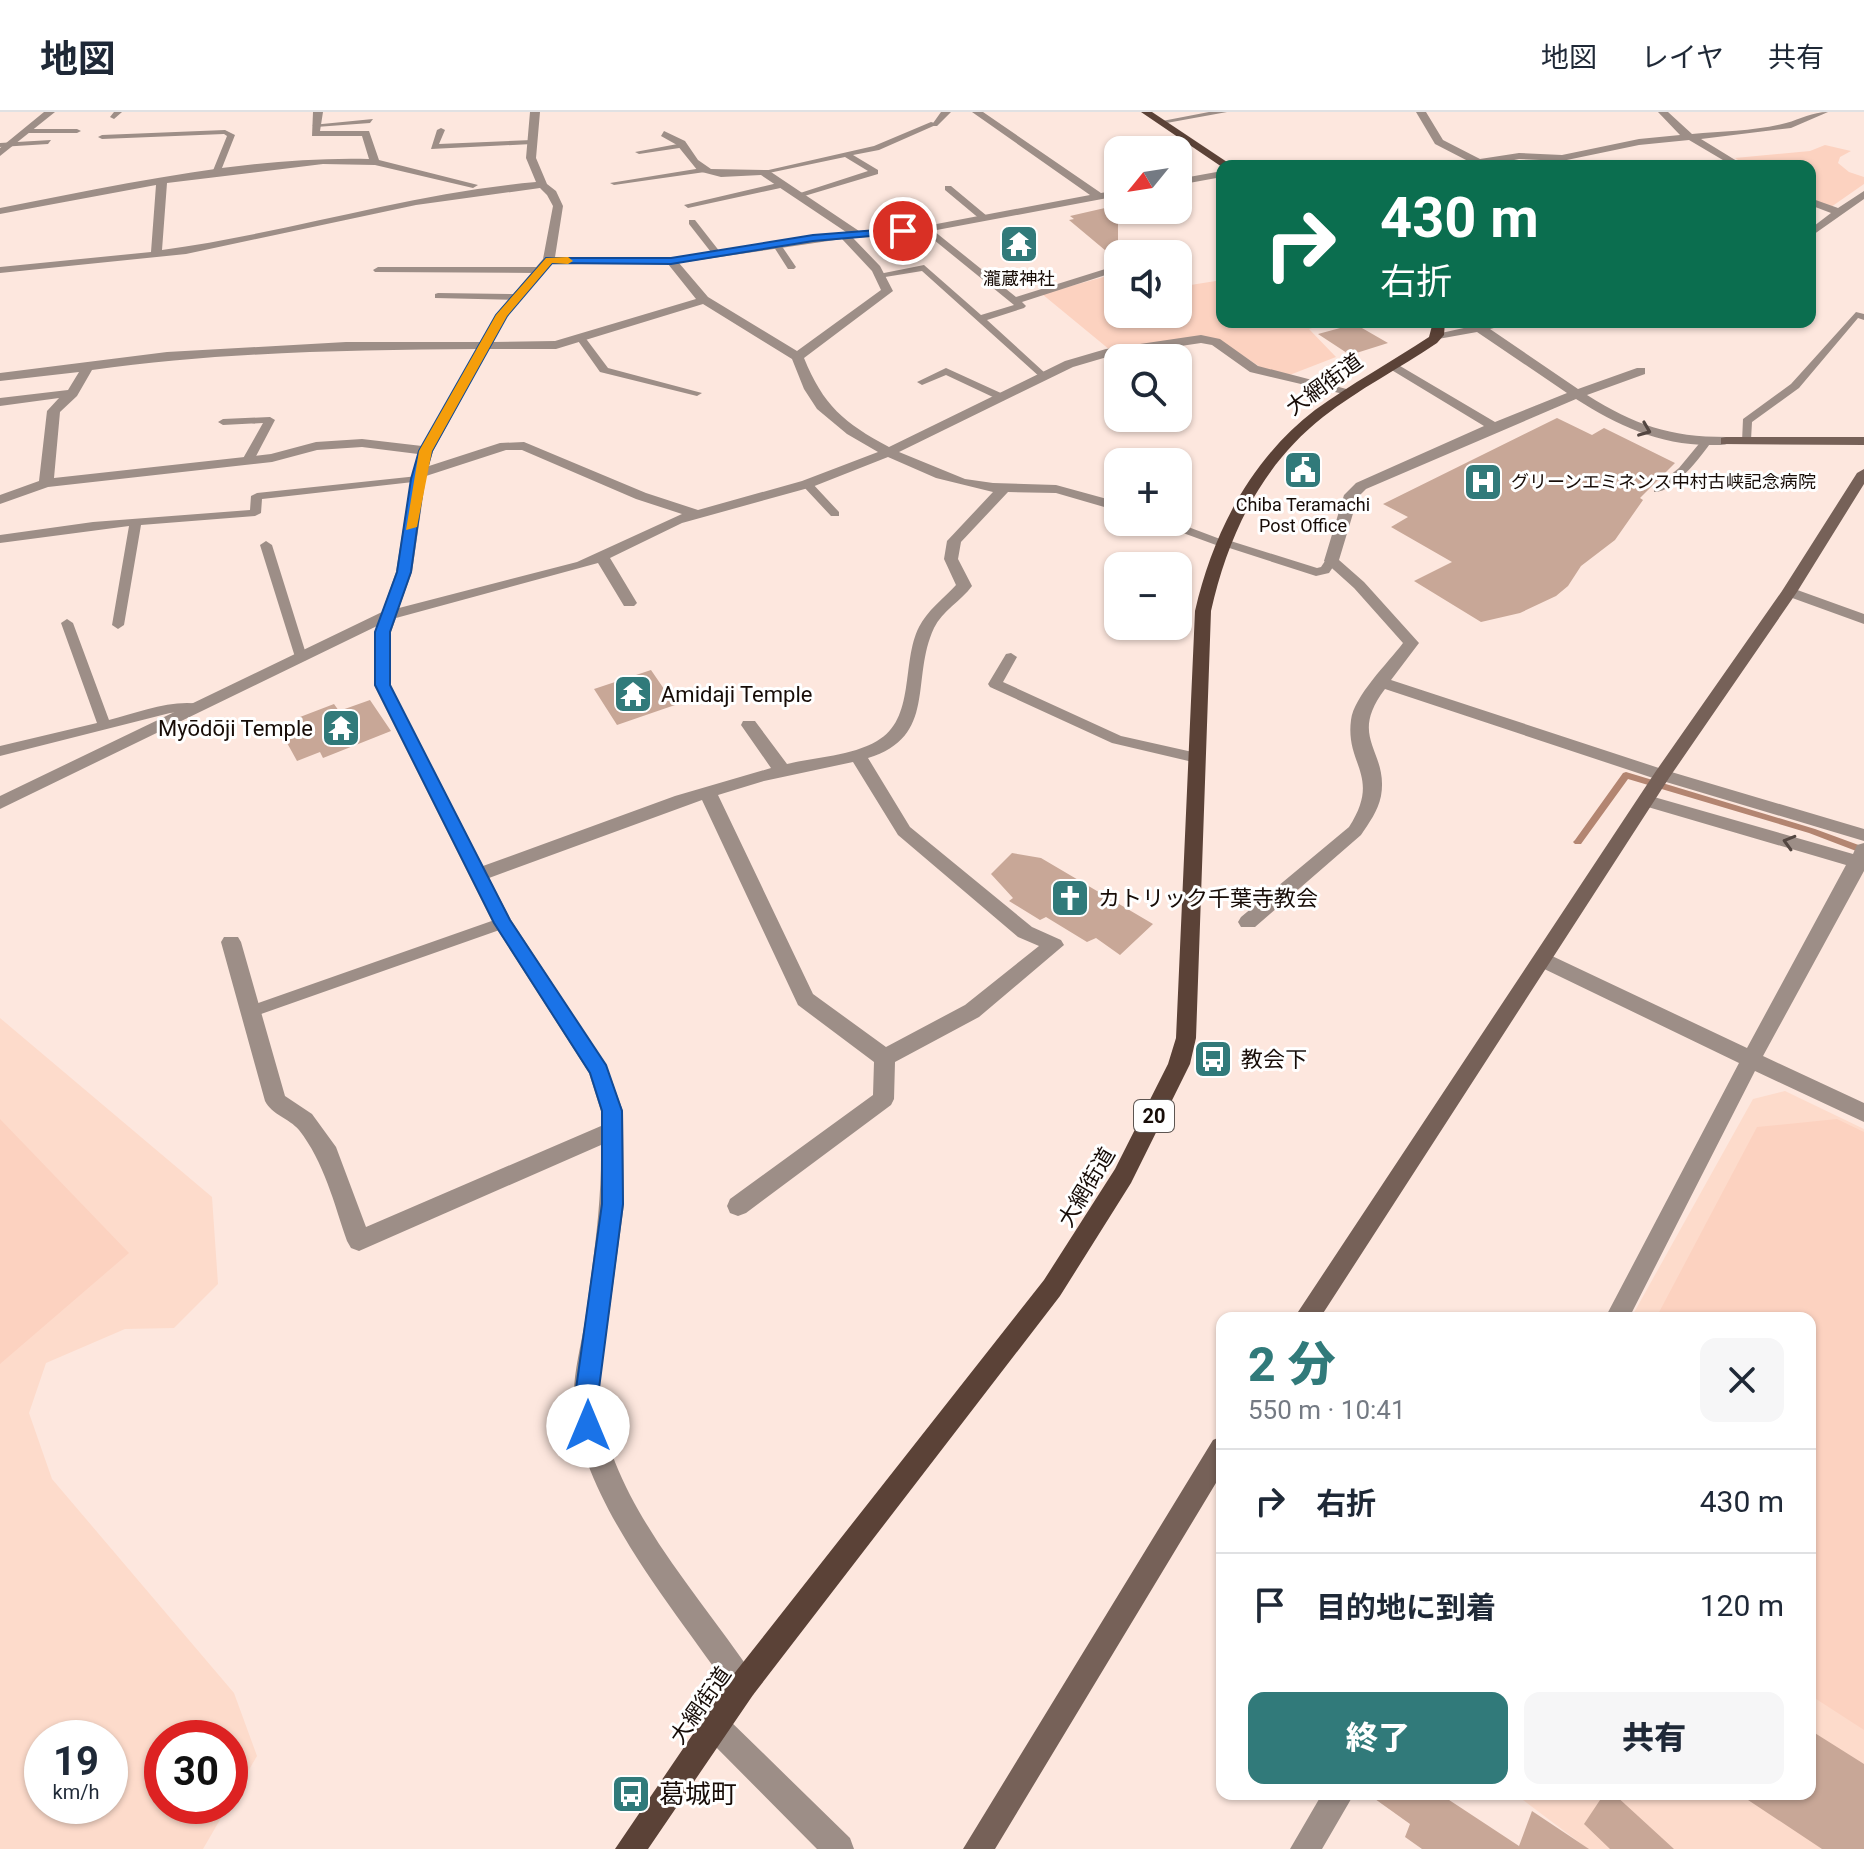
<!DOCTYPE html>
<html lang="ja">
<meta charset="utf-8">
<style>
:root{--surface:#fff;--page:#f6f6f7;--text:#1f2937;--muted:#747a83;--line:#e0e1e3;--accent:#317a7a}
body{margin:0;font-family:Roboto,"Noto Sans JP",sans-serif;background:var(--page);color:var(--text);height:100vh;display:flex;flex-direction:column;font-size:30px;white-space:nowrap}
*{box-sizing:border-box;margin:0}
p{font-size:26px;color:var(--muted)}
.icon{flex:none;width:44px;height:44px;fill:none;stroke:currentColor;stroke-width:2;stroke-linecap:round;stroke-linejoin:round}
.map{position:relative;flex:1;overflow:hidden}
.details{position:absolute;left:1216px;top:1200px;width:600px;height:488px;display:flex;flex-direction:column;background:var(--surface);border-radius:16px;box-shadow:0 2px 6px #0004}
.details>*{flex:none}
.banner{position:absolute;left:1216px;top:48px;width:600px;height:168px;border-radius:16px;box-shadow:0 2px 6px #0004;background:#0b6e4f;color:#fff;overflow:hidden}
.needle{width:52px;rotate:240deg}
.fabs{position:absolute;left:1104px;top:24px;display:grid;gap:16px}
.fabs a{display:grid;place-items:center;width:88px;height:88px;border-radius:16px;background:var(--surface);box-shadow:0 2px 6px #0004;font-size:40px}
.speed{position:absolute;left:24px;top:1608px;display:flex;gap:16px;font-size:40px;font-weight:700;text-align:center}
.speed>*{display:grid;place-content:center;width:104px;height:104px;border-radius:50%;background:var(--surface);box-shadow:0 2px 6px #0004;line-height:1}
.speed small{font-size:20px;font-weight:400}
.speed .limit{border:12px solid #d22;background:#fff;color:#111}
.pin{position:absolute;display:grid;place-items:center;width:68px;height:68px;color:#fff;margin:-34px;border:4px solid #fff;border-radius:50%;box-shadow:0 2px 8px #0007}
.me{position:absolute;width:88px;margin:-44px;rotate:0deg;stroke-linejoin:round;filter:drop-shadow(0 0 6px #0008)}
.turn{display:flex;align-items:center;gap:28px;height:168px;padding:0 32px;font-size:36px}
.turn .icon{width:104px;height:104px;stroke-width:2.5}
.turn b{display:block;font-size:56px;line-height:68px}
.round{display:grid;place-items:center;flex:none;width:84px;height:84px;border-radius:16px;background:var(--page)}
.headline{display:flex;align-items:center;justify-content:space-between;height:136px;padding:0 32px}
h1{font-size:48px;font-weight:800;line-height:60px;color:var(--accent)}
.action{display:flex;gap:16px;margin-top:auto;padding:16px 32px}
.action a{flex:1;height:92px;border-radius:16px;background:var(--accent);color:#fff;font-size:32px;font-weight:800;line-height:92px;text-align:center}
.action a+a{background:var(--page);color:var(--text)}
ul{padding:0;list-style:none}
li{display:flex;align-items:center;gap:24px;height:104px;padding:0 32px;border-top:2px solid var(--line)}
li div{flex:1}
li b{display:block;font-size:30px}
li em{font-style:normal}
header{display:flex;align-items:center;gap:48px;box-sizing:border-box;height:112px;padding:0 40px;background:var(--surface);border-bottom:2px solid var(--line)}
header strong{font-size:38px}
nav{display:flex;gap:44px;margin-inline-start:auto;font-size:28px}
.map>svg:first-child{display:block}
</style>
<header>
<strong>地図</strong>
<nav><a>地図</a><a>レイヤ</a><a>共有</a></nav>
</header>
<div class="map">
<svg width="1864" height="1737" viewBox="0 0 1864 1737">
<rect width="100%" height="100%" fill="#fde7de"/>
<path fill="#fddbcb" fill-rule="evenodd" d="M0 906 212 1085 218 1172 174 1216 125 1217 46 1251 29 1301 52 1367 234 1581 257 1644 230 1690V1626H162V1694H228L203 1737H0ZM42 1626H110V1694H42Z
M1785 979 1864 1017V1737H1588L1515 1682H1810V1206H1631L1753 987Z"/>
<path fill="#fcd2c0" d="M1825 33 1851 39 1840 45 1838 51 1849 60 1864 65V72L1831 95 1810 86V54H1747L1735 46 1810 39Z
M1118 161V202H1178V175L1222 168V210H1317L1322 213 1309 217 1336 245 1287 264 1260 255 1218 227 1110 238 1042 182Z
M0 1007 129 1141 0 1252Z
M1837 1007 1864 1020V1618L1810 1583V1206H1656L1757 1015Z"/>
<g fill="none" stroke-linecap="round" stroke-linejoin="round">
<path fill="#b38571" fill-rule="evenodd" d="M1626 660 1815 717 1864 735V742L1809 721 1628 667 1581 732H1575L1573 730 1575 728 1623 661Z"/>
</g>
<path fill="#c8a797" d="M1118 93V149L1069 108 1074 107 1070 104Z
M1355 212 1388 231 1350 243 1318 222Z
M1557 306 1592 323 1604 316 1675 351 1640 386 1643 388 1615 428 1581 454 1568 474 1556 484 1520 501 1481 510 1414 469 1452 450 1391 415 1408 405 1383 392Z
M651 558 675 593 617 613 594 577Z
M370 588 391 619 323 646 320 640 297 649 281 620 304 612 300 605 334 592 339 599Z
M1012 741 1041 746 1153 812 1120 843 1096 826 1087 830 1046 805 1040 808 1009 789 1013 786 991 762Z
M1810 1618 1864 1652V1737H1822L1739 1682H1810Z
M1368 1682H1440L1519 1734 1532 1699 1589 1737H1422L1405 1725 1410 1712Z
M1604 1682H1614L1674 1737H1610L1584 1712Z"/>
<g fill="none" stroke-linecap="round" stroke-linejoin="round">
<path fill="#9d8e87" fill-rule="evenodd" d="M114 0H122L114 7 110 5Z
M1209 0H1227L1161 12 1157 10Z
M373 7 370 11 316 15 312 13Z
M931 10 938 12 879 38 853 43 878 58V62L801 85 794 83 868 59 845 45 764 62 760 60 874 34Z
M441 16 445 18 439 32 532 28 536 30 532 32 431 37 437 18Z
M25 17H77L81 19 77 21H22Z
M225 18 235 23 220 61 216 63 212 61 227 24 224 22 102 27 98 25 102 23Z
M51 28 48 32 0 35V31Z
M683 31 686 35 639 42 635 40Z
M702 56 705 60 614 73 610 71Z
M782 70 785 71V75L688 96 684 93Z
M945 74H951L987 104V108H981L945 78Z
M689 108H695L720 140V144H714L689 112Z
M923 115H929L1016 185 1118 153V159L1022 190 1026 194 1024 196 987 208 1045 261V265L1041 266 922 159 879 166V162L924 153 981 203 1014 193 923 119Z
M773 130H779L796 155 794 157H788L772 132Z
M378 155H539L544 158 539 161 375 160 373 158Z
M438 181 517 182 522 185 517 188 435 186V182Z
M1856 200 1864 202V208L1858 206 1799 276 1752 310 1751 328 1742 330 1743 307 1791 272Z
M578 224H584L608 256 702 281 697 284 600 260 576 226Z
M946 256 1003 282 1004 284 995 286 946 263 922 273 917 270Z
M270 305 275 308 253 350 243 352 241 350 263 311 223 313 218 310 223 307Z
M1703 327 1712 329C1701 344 1674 381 1654 380V376L1679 356Z
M418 364 424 367 422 369 262 387 261 401 255 404 141 413 124 513 118 517 112 513 129 414 0 431V423L93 410 250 398 251 384 257 381Z
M803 370H811L839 400V404H831L803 374Z
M1221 426 1317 456 1321 455 1327 446 1331 445 1337 449 1329 461 1316 464 1217 432V428Z
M266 429 272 433 307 545 306 548 301 549 295 545 260 433Z
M67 507 73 511 109 608C137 601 171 587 200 592V598L170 601 0 644V634L97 611 61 511Z
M1011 541 1017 545 1003 570 1121 624 1197 641 1204 646 1197 651 1112 631 990 575 988 572 1006 542Z
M503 805 508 807 511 811 508 815 250 906 244 904 242 900 244 896Z"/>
<path fill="#9d8e87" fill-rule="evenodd" d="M44 0H55L0 44V36Z
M313 0H323L320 19H369L379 48 478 73 473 76 375 53 323 52 167 71 162 138C288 121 409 81 536 70L526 46 530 0H540L536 46 547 72 556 79 563 94 555 145 671 146 846 120 761 63 721 65 698 59 677 33 661 24 664 19 685 29 698 48 711 57 768 58 859 119 926 114 1090 83 972 0H983L1101 81 1118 78V84L926 120 853 126 880 154 893 179 804 246C823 293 844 311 889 335L1065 249 1106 237 1201 223 1220 227 1258 254 1358 280 1352 284 1250 260 1212 233 1201 231 1107 245 1073 255 899 340 965 367 993 371 1056 373 1118 390V399L1056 381 1008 380 961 430 958 447 972 474C961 489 942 499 934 516 910 567 938 625 868 646L910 715 1032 815 1061 828 1064 833 979 905 895 950 894 987 891 993 746 1101 738 1104 730 1101 727 1094 730 1087 873 983 874 950 798 893 702 688 489 766 511 808 606 953 623 999 624 1092 598 1284C610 1389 695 1477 753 1563L757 1573 753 1583 743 1587 733 1583C679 1502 577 1386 574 1287 573 1262 581 1234 585 1209 593 1149 602 1094 601 1033L359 1139 351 1136 347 1129C334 1091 324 1050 299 1018 289 1006 272 1003 265 989L221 830 224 825H238L241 830 285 984 312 1002 336 1035 366 1115 601 1014V999L589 961 493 811 374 573 377 514 0 697V684L382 500 396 460 411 367 418 342 362 335 317 338 272 350 48 375 0 392V383L39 369 47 299 59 286 0 294V286L68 278 79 260 0 269V261L167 240 346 230H481L498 200 543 147 553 94 547 83 540 76 416 93 186 142 0 161V155L151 140 156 73 0 102V96C121 73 245 44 369 47L362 24H312ZM842 127 872 159 881 178 797 239 708 185 679 151ZM552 151 668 152 696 187 555 229 493 230 507 204ZM703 192 792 247 804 277 817 297 847 322 878 340 802 369 698 398 646 381 524 330 500 331 429 354 433 339 489 237H556ZM477 237 422 334 362 327 316 330 271 342 54 366 60 300 77 284 92 258C220 240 348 238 477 237ZM506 338H522L636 387 682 402 577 450 399 496 412 460 426 364ZM888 345 936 366 993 380 947 429 944 447 956 473C943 487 927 499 919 515 901 550 916 607 877 629 851 644 817 645 787 652L755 609H743L741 613 771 656 675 684 483 754 390 573 391 520 396 506 598 451 624 494H634L637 491 610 446 682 411 812 375ZM853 650 898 723 1018 825 1039 834 965 893 886 935 813 882 718 683 764 669Z
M941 0H951L937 14H931Z
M1416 0H1426L1443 28 1480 47 1519 41 1562 43 1639 27 1680 23 1658 0H1668L1692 22C1723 19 1756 19 1786 11 1801 7 1812 0 1828 0L1791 16 1701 27 1745 54H1733L1689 28 1639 33 1562 49 1519 47 1485 54H1454L1468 49 1435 32Z
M1222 59V65L1178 73V67Z
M1864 79V87L1810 125V117L1831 101 1810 93V86L1838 96Z
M1491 210H1517L1490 217 1578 277 1637 256H1645V262L1587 283C1635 313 1669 325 1726 325L1733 329C1726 334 1718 333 1709 333 1659 333 1617 313 1576 287L1366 377 1358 385 1339 448 1364 470 1419 531 1391 568 1668 659 1864 717V729L1656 667 1385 577C1347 627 1389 638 1381 684 1378 699 1369 711 1361 723L1255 815H1241L1238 810 1241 805 1349 715C1382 664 1345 653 1351 608 1354 584 1388 551 1403 531L1354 476 1324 449 1344 383 1356 371 1484 314 1385 254 1395 251 1495 310 1567 281 1477 220 1438 227 1432 223Z
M1153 410H1175L1228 430 1226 433H1216Z
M1789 475 1864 502V512L1784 483V477Z
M1647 683 1853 742 1857 733 1864 731V759L1763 944 1864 991V1010L1755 959 1629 1206H1605L1739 951 1536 853 1533 848 1536 843H1550L1747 936 1846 753 1641 693 1638 689 1641 685Z
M715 1600 725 1604 850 1726 854 1737H817L705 1624 701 1614 705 1604Z
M1322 1682H1354L1322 1737H1290Z"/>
<path fill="#766158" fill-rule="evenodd" d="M1726 325H1864V333L1721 332V326Z
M1864 357V372L1797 480 1669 666 1320 1206H1294L1656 659 1782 479 1857 361Z
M1222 1324V1361L995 1737H963L1213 1328Z"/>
<path fill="#5b4237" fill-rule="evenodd" d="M1141 0H1152L1233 54 1222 55Z
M1433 210H1445L1444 223 1437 231C1400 256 1359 277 1323 305 1261 354 1228 423 1211 499L1196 926 1190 952 1131 1071 1060 1184 753 1583 648 1737H615L733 1563 1044 1168 1115 1057 1168 952 1176 926 1195 499C1213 421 1250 348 1315 298 1351 272 1391 250 1429 225Z"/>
</g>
<defs><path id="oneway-chevron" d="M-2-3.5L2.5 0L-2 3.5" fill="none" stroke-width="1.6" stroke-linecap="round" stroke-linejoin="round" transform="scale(2)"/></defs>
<g stroke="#534641">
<use href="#oneway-chevron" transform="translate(1645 318) rotate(22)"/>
<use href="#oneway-chevron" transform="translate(1789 730) rotate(-164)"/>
</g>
<path fill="#1a73e8" stroke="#114b97" stroke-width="2" d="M903 116 908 119 906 121 813 129 671 152 552 151 507 204 432 339 424 367 411 460 390 520V573L510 808 606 953 622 999 623 1092 598 1284 599 1314 596 1322 588 1325 579 1322 575 1284 602 1092V999L590 961 494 811 375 573V520L397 460 411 367 419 339 496 203 546 146H671L813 123Z"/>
<path fill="#f59e0b" d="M546 146 568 145 573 149 568 152 552 151 507 204 432 339 417 415 406 418 419 339 496 203Z"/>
<defs>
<symbol id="temple-square" viewBox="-11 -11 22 22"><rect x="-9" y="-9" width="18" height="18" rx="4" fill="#317a7a" stroke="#fff"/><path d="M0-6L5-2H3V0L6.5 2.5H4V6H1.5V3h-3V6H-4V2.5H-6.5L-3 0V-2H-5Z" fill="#fff"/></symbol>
<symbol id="civic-square" viewBox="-11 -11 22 22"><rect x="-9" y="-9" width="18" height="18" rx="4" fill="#317a7a" stroke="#fff"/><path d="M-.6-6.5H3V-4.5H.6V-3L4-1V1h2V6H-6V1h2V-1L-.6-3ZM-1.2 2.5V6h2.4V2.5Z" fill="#fff"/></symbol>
<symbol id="hospital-square" viewBox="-11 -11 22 22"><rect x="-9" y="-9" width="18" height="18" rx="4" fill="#317a7a" stroke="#fff"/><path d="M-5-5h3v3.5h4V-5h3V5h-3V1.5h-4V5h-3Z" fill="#fff"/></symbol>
<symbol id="church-square" viewBox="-11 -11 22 22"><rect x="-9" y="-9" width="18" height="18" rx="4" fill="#317a7a" stroke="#fff"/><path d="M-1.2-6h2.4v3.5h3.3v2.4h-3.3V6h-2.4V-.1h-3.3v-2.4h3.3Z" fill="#fff"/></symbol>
<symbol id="bus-square" viewBox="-11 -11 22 22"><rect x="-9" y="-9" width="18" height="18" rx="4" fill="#317a7a" stroke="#fff"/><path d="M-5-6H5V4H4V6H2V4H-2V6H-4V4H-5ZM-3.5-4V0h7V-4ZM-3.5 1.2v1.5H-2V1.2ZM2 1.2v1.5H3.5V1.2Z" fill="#fff"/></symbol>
</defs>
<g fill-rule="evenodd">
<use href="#temple-square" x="997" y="110" width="44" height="44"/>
<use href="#civic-square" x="1281" y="336" width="44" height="44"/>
<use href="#hospital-square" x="1461" y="348" width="44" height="44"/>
<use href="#temple-square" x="611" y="560" width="44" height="44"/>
<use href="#temple-square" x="319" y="594" width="44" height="44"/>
<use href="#church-square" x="1048" y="764" width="44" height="44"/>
<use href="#bus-square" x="1191" y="925" width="44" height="44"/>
<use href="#bus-square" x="609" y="1660" width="44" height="44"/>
</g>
<g text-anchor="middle" stroke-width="6" stroke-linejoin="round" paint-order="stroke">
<g font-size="18" fill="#170c07" stroke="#fff">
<text x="1019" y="173">瀧蔵神社</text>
<text x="1511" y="376" text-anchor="start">グリーンエミネンス中村古峡記念病院</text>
<text x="1303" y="399">Chiba Teramachi<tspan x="1303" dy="21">Post Office</tspan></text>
</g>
<rect fill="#fff" stroke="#5d5551" stroke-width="2" x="1134" y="988" width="40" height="32" rx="6"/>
<g font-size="20" font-weight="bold" fill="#170c07">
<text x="1154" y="1011">20</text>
</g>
<g font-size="22" fill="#170c07" stroke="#fff">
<text transform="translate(1324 272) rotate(-36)" y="8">大網街道</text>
<text transform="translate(1086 1075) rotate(-59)" y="8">大網街道</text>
<text transform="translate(700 1593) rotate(-55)" y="8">大網街道</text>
</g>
<g font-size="22" fill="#170c07" stroke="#fff" text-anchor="start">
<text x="661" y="590">Amidaji Temple</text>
<text x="313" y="624" text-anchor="end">Myōdōji Temple</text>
<text x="1098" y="794">カトリック千葉寺教会</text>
<text x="1241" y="955">教会下</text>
</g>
<g font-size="26" fill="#170c07" stroke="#fff" text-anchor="start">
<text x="659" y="1691">葛城町</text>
</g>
</g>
</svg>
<div class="fabs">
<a><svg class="needle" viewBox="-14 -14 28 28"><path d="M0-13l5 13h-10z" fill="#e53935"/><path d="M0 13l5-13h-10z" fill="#747a83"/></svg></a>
<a><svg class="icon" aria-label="sound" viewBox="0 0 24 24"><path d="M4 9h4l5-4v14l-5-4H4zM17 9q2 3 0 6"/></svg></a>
<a><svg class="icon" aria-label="search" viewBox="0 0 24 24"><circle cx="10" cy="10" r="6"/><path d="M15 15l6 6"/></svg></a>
<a>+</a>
<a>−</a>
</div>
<div class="speed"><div>19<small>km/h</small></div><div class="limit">30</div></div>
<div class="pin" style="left:903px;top:119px;background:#d93025"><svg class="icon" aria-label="arrive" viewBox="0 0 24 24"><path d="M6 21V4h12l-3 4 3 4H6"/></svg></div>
<svg class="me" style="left:588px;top:1314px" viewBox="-20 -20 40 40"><circle r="19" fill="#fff"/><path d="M0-13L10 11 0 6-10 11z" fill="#1a73e8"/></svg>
<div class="banner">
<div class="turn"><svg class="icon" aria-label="right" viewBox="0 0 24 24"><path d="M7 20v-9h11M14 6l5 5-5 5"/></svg><div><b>430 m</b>右折</div></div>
</div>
<section class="details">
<div class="headline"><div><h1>2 分</h1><p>550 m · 10:41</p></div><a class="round"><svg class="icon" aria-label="close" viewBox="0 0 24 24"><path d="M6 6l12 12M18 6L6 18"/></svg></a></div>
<ul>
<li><svg class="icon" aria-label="right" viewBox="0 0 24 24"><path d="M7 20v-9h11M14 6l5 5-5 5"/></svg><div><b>右折</b></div><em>430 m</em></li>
<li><svg class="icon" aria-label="arrive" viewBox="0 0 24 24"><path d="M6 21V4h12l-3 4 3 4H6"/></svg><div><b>目的地に到着</b></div><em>120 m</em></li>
</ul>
<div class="action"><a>終了</a><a>共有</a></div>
</section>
</div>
